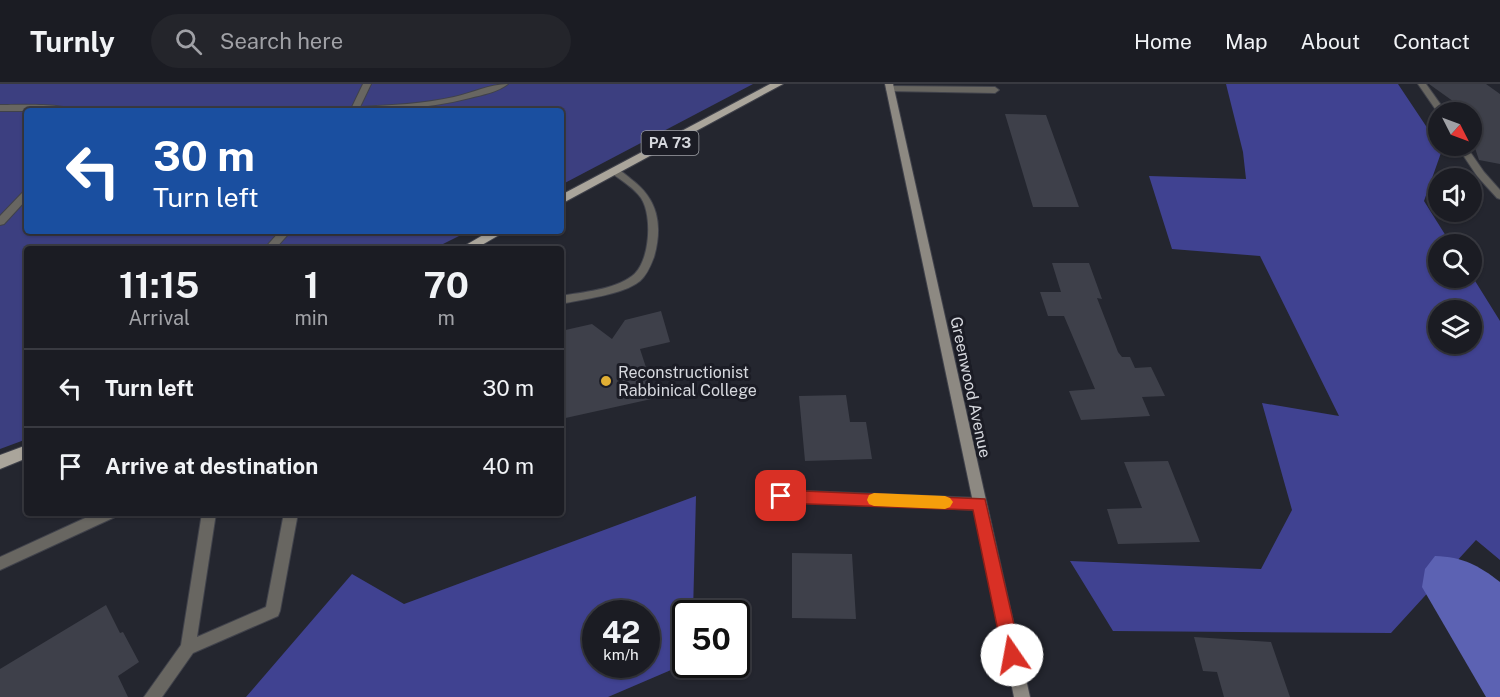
<!DOCTYPE html>
<style>
:root{--surface:#1b1c23;--page:#24252b;--text:#f1f3f6;--muted:#a0a1a6;--line:#393a41}
body{margin:0;font-family:"Public Sans",sans-serif;background:var(--page);color:var(--text);height:100vh;display:flex;flex-direction:column;font-size:22px;white-space:nowrap}
*{box-sizing:border-box;margin:0}
p{font-size:20px;color:var(--muted)}
.icon{flex:none;width:33px;height:33px;fill:none;stroke:currentColor;stroke-width:2;stroke-linecap:round;stroke-linejoin:round}
.map{position:relative;flex:1;overflow:hidden}
.sheet{position:absolute;left:24px;top:162px;width:540px;height:270px;display:flex;flex-direction:column;background:var(--surface);border-radius:6px;box-shadow:0 2px 4px #0004,0 0 0 2px var(--line)}
.sheet>*{flex:none}
.banner{position:absolute;left:24px;top:24px;width:540px;height:126px;border-radius:6px;box-shadow:0 2px 4px #0004,0 0 0 2px var(--line);background:#1a4fa0;color:#fff;overflow:hidden}
.needle{width:39px;rotate:132deg}
.controls{position:absolute;left:1428px;top:18px;display:grid;gap:12px}
.controls a{display:grid;place-items:center;width:54px;height:54px;border-radius:50%;background:var(--surface);box-shadow:0 2px 4px #0004,0 0 0 2px var(--line);font-size:30px}
.speed{position:absolute;left:582px;top:516px;display:flex;gap:12px;font-size:30px;font-weight:700;text-align:center}
.speed>*{display:grid;place-content:center;width:78px;height:78px;border-radius:50%;background:var(--surface);box-shadow:0 2px 4px #0004,0 0 0 2px var(--line);line-height:1}
.speed small{font-size:15px;font-weight:400}
.speed .limit{border:3px solid #111;border-radius:9px;background:#fff;color:#111}
.pin{position:absolute;display:grid;place-items:center;width:51px;height:51px;color:#fff;margin:-26px;border-radius:12px;box-shadow:0 3px 9px #0006}
.me{position:absolute;width:66px;margin:-33px;rotate:348deg;stroke-linejoin:round;filter:drop-shadow(0 0 4px #0008)}
.turn{display:flex;align-items:center;gap:21px;height:126px;padding:0 30px;font-size:27px}
.turn .icon{width:78px;height:78px;stroke-width:2.5}
.turn b{display:block;font-size:42px;line-height:51px}
.eta{display:flex;justify-content:space-evenly;align-items:center;height:102px;text-align:center}
.eta b{font-size:36px;font-weight:700;line-height:42px}
ul{padding:0;list-style:none}
li{display:flex;align-items:center;gap:18px;height:78px;padding:0 30px;border-top:2px solid var(--line)}
li div{flex:1}
li b{display:block;font-size:22px}
li em{font-style:normal}
header{display:flex;align-items:center;gap:36px;box-sizing:border-box;height:84px;padding:0 30px;background:var(--surface);border-bottom:2px solid var(--line)}
header strong{font-size:28px}
nav{display:flex;gap:33px;margin-inline-start:auto;font-size:21px}
.search{width:420px;height:54px;background:var(--page);display:flex;align-items:center;gap:15px;box-sizing:border-box;padding:0 21px;border-radius:33px;color:var(--muted);font-size:22px}
.map>svg:first-child{display:block}
</style>
<header>
<strong>Turnly</strong>
<div class="search"><svg class="icon" aria-label="search" viewBox="0 0 24 24"><circle cx="10" cy="10" r="6"/><path d="M15 15l6 6"/></svg>Search here</div>
<nav><a>Home</a><a>Map</a><a>About</a><a>Contact</a></nav>
</header>
<div class="map">
<svg width="1500" height="613" viewBox="0 0 1500 613">
<rect width="100%" height="100%" fill="#24262f"/>
<path fill="#3c3f80" d="M0 0H753L561 101V27H27V147H469L433 165H27V355L0 365Z"/>
<path fill="#404291" fill-rule="evenodd" d="M1226 0H1398L1442 66 1424 117 1451 160H1438V194L1472 192 1500 237V476L1476 456 1391 549 1113 547 1070 477 1261 485 1292 426 1262 319 1339 332 1260 172 1172 165 1149 92 1246 95 1243 68ZM1438 226H1472V260H1438Z
M696 412 693 529 686 530 685 580 608 613H246L352 490 404 520ZM596 530H646V580H596Z"/>
<path fill="#5c62b3" d="M1435 472C1463 473 1478 481 1500 498V613H1486L1422 503 1425 485Z"/>
<path fill="#3e404a" d="M1429 0H1486L1500 10V80L1479 76 1472 55V28H1465L1464 25Z
M1005 30 1046 31 1079 123H1033Z
M1052 179H1089L1102 215 1097 214 1118 268 1122 273H1130L1135 284 1151 283 1165 312 1142 313 1150 332 1081 336 1069 307 1095 305 1064 232H1048L1040 208H1061Z
M661 227 670 258 640 265 656 314 561 335V247L592 240 612 255 625 236Z
M846 311 850 338H866L872 375 805 377 799 312Z
M1168 377 1200 458 1118 460 1107 425 1142 424 1124 378Z
M792 469 852 470 856 535 792 534Z
M106 521 120 549 123 548 139 578 118 592 128 613H0V585Z
M1194 553 1271 558 1290 613H1224L1217 588 1203 587Z"/>
<g fill="none" stroke-linecap="round" stroke-linejoin="round">
<defs>
<path id="lane" d="M363 0H371L360 23C392 21 423 20 454 13 472 9 490 0 508 0 498 8 482 11 470 14 403 31 335 27 267 27L271 24 352 23Z
M1418 0H1426L1446 28 1438 29Z
M890 2 995 3 999 6 995 9 887 7 886 5Z
M0 21C17 21 63 19 76 27H0Z
M1457 62H1466L1484 88 1500 106V115L1497 114 1477 92Z
M616 85C622 87 626 91 631 95 658 115 663 141 654 173 651 181 647 191 640 197 623 211 583 215 561 220V212C583 208 613 206 632 192 650 179 653 132 641 114 634 104 622 97 613 90V86Z
M27 106V115L4 140 0 141V132L24 107Z
M280 147H291L275 165H264Z
M781 406 979 414 984 416 986 420 984 424 979 426 781 418 776 416 774 412 776 408Z
M96 429H117L115 433 0 486V473Z
M202 429H216L197 553 266 523 284 429H298L280 527 278 532 193 569 162 613H144L181 561Z"/>
<path id="secondary" d="M885 0H893L1030 613H1014Z"/>
<path id="primary" d="M770 0H783L561 120V111Z
M490 147H506L475 165H459Z
M27 361V374L0 385V371Z"/>
</defs>
<use href="#lane" stroke="#40424b" stroke-width="2"/>
<use href="#secondary" stroke="#40424b" stroke-width="2"/>
<use href="#primary" stroke="#40424b" stroke-width="2"/>
<use href="#lane" fill="#686661" fill-rule="evenodd"/>
<use href="#secondary" fill="#8d8982" fill-rule="evenodd"/>
<use href="#primary" fill="#aaa59b" fill-rule="evenodd"/>
</g>
<path fill="#d93025" stroke="#8d1f18" stroke-width="1.5" d="M781 406 985 415 1021 571 1018 577 1012 580 1006 577 1003 571 973 426 781 419 775 417 773 412 775 408Z"/>
<path fill="#f59e0b" d="M874 409 945 412 950 414 953 418 950 423 945 425 874 422 869 420 867 416 869 411Z"/>
<circle fill="#e1af34" stroke="#1b1c25" stroke-width="2" cx="606" cy="297" r="6"/>
<g text-anchor="middle" stroke-width="6" stroke-linejoin="round" paint-order="stroke">
<rect fill="#1b1c25" stroke="#9ea0a6" stroke-width="1.5" x="641.5" y="47" width="57" height="24" rx="4.5"/>
<g font-size="15" font-weight="bold" fill="#d6d8de">
<text x="670" y="64">PA 73</text>
</g>
<g font-size="16" fill="#d6d8de" stroke="#1b1c25" text-anchor="start">
<text x="618" y="294">Reconstructionist<tspan x="618" dy="18">Rabbinical College</tspan></text>
</g>
<g font-size="16" fill="#d6d8de" stroke="#1b1c25">
<text transform="translate(971 303) rotate(78)" y="6">Greenwood Avenue</text>
</g>
</g>
</svg>
<div class="controls">
<a><svg class="needle" viewBox="-14 -14 28 28"><path d="M0-13l5 13h-10z" fill="#e53935"/><path d="M0 13l5-13h-10z" fill="#a0a1a6"/></svg></a>
<a><svg class="icon" aria-label="sound" viewBox="0 0 24 24"><path d="M4 9h4l5-4v14l-5-4H4zM17 9q2 3 0 6"/></svg></a>
<a><svg class="icon" aria-label="search" viewBox="0 0 24 24"><circle cx="10" cy="10" r="6"/><path d="M15 15l6 6"/></svg></a>
<a><svg class="icon" aria-label="layers" viewBox="0 0 24 24"><path d="M12 4l9 5-9 5-9-5zM3 14l9 5 9-5"/></svg></a>
</div>
<div class="speed"><div>42<small>km/h</small></div><div class="limit">50</div></div>
<div class="pin" style="left:781px;top:412px;background:#d93025"><svg class="icon" aria-label="arrive" viewBox="0 0 24 24"><path d="M6 21V4h12l-3 4 3 4H6"/></svg></div>
<svg class="me" style="left:1012px;top:571px" viewBox="-20 -20 40 40"><circle r="19" fill="#fff"/><path d="M0-13L10 11 0 6-10 11z" fill="#d93025"/></svg>
<div class="banner">
<div class="turn"><svg class="icon" aria-label="left" viewBox="0 0 24 24"><path d="M17 20v-9H6M10 6l-5 5 5 5"/></svg><div><b>30 m</b>Turn left</div></div>
</div>
<section class="sheet">
<div class="eta">
<div><b>11:15</b><p>Arrival</p></div>
<div><b>1</b><p>min</p></div>
<div><b>70</b><p>m</p></div>
</div>
<ul>
<li><svg class="icon" aria-label="left" viewBox="0 0 24 24"><path d="M17 20v-9H6M10 6l-5 5 5 5"/></svg><div><b>Turn left</b></div><em>30 m</em></li>
<li><svg class="icon" aria-label="arrive" viewBox="0 0 24 24"><path d="M6 21V4h12l-3 4 3 4H6"/></svg><div><b>Arrive at destination</b></div><em>40 m</em></li>
</ul>
</section>
</div>
